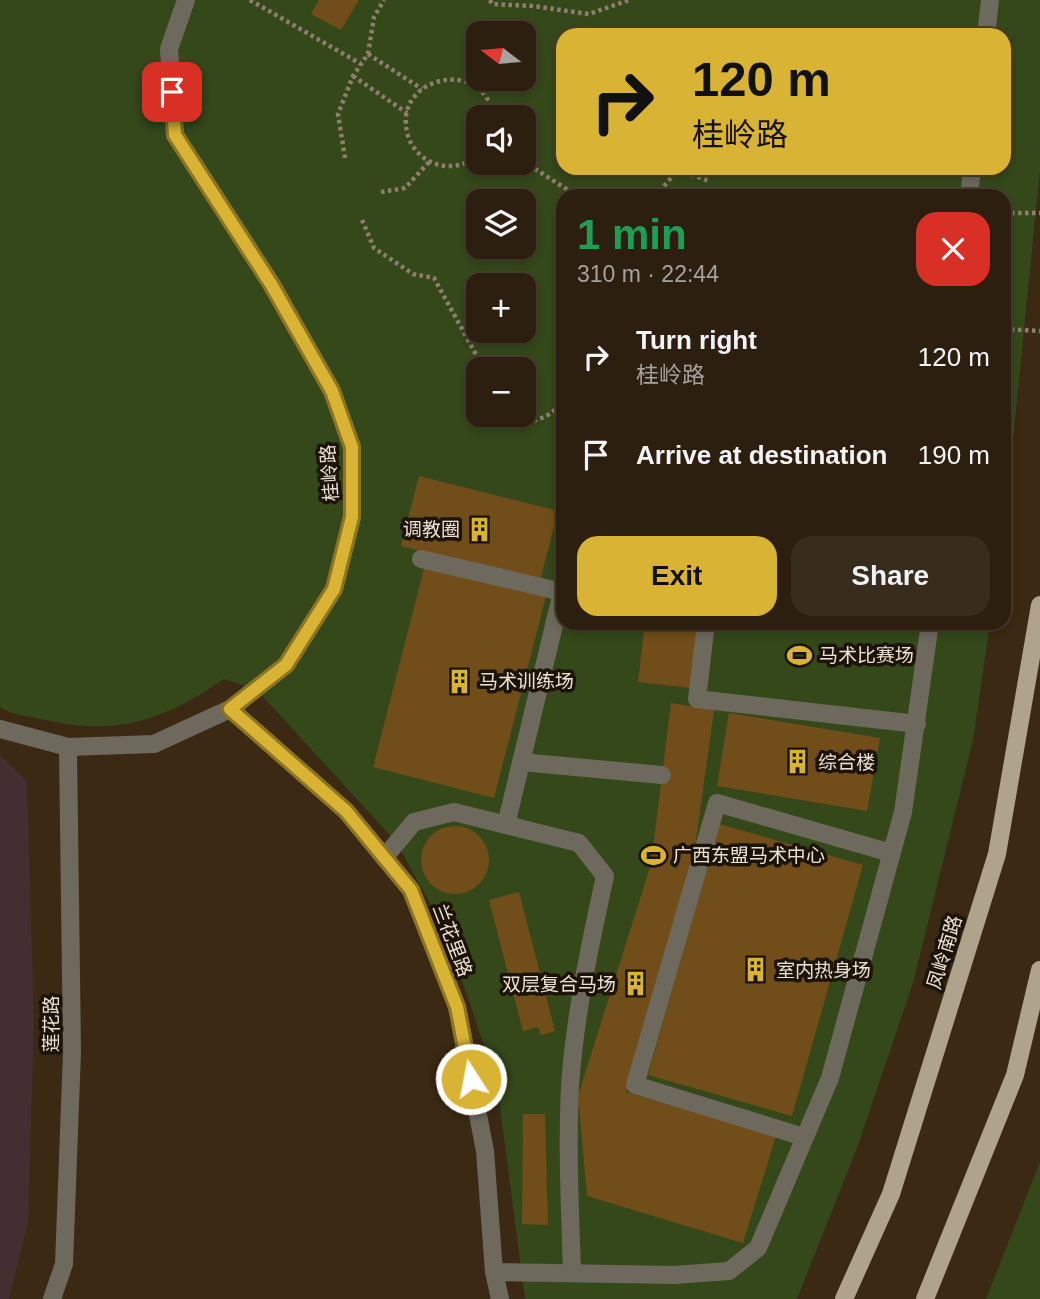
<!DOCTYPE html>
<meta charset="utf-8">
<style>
:root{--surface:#2c1f0f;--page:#382c1d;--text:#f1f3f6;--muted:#a6a29e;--line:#483d2f;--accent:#d9b334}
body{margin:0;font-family:Arial,"Noto Sans SC",sans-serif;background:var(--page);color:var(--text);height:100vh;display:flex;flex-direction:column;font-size:26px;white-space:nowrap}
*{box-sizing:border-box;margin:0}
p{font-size:23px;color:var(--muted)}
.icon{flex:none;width:38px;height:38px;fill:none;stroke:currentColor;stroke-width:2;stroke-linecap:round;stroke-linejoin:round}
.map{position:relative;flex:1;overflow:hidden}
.details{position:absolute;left:556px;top:189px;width:455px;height:441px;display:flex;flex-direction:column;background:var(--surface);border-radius:21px;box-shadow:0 4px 10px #0003,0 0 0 2px var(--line)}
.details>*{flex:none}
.hud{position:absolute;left:556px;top:28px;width:455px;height:147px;border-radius:21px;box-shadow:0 4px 10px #0003,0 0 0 2px var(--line);background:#d9b334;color:#111;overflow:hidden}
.needle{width:46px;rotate:286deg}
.buttons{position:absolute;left:466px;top:21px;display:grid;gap:14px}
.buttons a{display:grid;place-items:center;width:70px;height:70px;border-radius:14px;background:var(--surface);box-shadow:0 4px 10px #0003,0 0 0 2px var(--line);font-size:35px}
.pin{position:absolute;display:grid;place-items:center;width:60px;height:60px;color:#fff;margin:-30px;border-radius:14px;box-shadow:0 4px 10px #0006}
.me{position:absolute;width:77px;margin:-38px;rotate:349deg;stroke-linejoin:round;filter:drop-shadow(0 0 5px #0008)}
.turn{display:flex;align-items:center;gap:24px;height:147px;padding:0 21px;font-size:32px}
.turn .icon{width:91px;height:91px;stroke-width:2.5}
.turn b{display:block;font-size:49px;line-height:60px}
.round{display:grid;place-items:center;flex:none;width:74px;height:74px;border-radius:21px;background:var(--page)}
.overview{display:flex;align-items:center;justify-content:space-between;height:119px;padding:0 21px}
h1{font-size:42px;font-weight:600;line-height:52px;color:#1e9e55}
.cta{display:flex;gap:14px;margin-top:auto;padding:14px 21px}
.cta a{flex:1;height:80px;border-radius:21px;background:var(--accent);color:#111;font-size:28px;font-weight:600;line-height:80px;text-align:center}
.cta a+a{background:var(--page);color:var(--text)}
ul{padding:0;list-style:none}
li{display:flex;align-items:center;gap:21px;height:98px;padding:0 21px}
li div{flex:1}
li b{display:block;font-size:26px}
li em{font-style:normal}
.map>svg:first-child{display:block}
</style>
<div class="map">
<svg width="1040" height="1299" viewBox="0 0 1040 1299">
<rect width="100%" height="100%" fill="#3b2914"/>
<path fill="#432f31" d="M0 755 27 781 34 1021 28 1223 9 1299H0Z"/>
<path fill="#34481a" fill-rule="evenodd" d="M0 0H1040V170L1005 520 1004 196H564V623H990L973 740 913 983 857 1148 797 1299H525L497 1084 446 933 397 843 257 690 224 679C163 721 115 737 41 719 28 716 10 715 0 707ZM478 33H523V79H478ZM564 35H1004V168H564ZM478 117H523V163H478ZM478 201H523V247H478ZM478 285H523V331H478ZM478 369H523V415H478Z
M1040 1162V1299H986Z"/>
<path fill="#714e19" d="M319 0H359L341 30 311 14Z
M419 476 558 511 540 581 401 546Z
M425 565 546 596 494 798 373 767Z
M645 623H698L690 688 638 682Z
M671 703 714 710 691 876 626 1092 776 1136 743 1243 587 1196 578 1096 651 864Z
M729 713 880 738 867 811 717 786Z
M719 824 863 865 792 1116 648 1075Z
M421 860a34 34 0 1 1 68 0a34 34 0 1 1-68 0Z
M519 892 555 1031 541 1035 538 1027 523 1031 489 900Z
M523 1114H545L548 1225 522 1224Z"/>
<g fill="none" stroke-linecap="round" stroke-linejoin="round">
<path stroke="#8e7e6d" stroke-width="4.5" stroke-dasharray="3.5 3.5" stroke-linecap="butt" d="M250 0 361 64
M490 0 492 4 533 6 589 14 629 0
M368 54 422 89
M353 76 407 113
M478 156C465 166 448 169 433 163 421 158 412 148 408 136 390 75 486 56 493 117
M345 158 338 114 353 76 368 54 374 17 384 0
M523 161 577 196
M664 186 678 170 709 181
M381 192 405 188 429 162
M799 192 837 196
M1004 213H1040
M362 220 374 248 413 274 434 278 484 369
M1004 329 1040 331
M511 415 519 425 545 417 564 404"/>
<path stroke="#6e695d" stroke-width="18" d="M986 35 990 0
M969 196 972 168
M421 559 562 592 506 825
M706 623 697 699 917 724
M230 709 346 811 411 890 457 1007 485 1151 494 1272 500 1299
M0 729 68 747 154 744 230 709 286 665 334 589 352 517V447L332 391 271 283 175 135 169 49 186 0
M521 762 662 775
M384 858 414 822 454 812 579 843 605 876C590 945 575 1014 570 1086 567 1148 570 1210 572 1272
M804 1137 635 1085 717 803 891 853
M494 1272 674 1275 729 1271 758 1248 830 1078 903 812 930 623
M52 1299 64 1264 72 1052 68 747"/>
<path stroke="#afa48b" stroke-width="18" d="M844 1299 891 1194 997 854 1040 605
M925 1299 1015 1075 1040 970"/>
</g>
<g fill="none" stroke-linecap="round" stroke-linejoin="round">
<defs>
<path id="route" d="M172 92 175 135 271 284 332 391 352 447V517L334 589 286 665 230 709 346 811 411 890 457 1007 471 1079"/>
</defs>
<use href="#route" stroke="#8d7422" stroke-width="18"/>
<use href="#route" stroke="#d9b334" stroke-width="12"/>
</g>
<defs>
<symbol id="building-bare" viewBox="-9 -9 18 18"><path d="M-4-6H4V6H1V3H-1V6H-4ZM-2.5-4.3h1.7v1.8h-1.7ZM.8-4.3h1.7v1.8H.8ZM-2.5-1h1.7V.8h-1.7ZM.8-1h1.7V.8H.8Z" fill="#d9b334" stroke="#1c140b" stroke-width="2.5" paint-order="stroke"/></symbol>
<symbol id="stadium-bare" viewBox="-9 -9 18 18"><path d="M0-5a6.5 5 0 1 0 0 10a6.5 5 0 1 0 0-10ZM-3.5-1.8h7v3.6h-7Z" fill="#d9b334" stroke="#1c140b" stroke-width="2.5" paint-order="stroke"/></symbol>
</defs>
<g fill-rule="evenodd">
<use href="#building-bare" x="462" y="512" width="35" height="35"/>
<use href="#stadium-bare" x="782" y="638" width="35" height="35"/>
<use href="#building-bare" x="442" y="664" width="35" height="35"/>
<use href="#building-bare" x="780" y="744" width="35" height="35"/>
<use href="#stadium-bare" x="636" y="838" width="35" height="35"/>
<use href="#building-bare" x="738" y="952" width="35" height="35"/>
<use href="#building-bare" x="618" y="966" width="35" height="35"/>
</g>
<g text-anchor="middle" stroke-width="7" stroke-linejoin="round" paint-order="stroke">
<g font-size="19" fill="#ede1d4" stroke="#1c140b">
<text transform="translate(329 473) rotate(-94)" y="7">桂岭路</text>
<text transform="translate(453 940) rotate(69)" y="7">兰花里路</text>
<text transform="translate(944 952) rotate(-73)" y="7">凤岭南路</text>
<text transform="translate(51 1024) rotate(-90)" y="7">莲花路</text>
</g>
<g font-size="19" fill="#ede1d4" stroke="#1c140b" text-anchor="start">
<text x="460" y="536" text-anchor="end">调教圈</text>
<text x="819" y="662">马术比赛场</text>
<text x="479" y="688">马术训练场</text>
<text x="818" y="769">综合楼</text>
<text x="673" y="862">广西东盟马术中心</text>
<text x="776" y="977">室内热身场</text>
<text x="616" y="991" text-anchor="end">双层复合马场</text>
</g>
</g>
</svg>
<div class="buttons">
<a><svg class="needle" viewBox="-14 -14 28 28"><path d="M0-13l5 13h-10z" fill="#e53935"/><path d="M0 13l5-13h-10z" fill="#a6a29e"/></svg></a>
<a><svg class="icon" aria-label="sound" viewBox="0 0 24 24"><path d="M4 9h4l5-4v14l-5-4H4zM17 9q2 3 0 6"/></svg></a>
<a><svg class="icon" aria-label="layers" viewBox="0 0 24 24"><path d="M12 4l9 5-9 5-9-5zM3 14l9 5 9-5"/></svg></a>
<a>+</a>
<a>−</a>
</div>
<div class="pin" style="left:172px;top:92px;background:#d93025"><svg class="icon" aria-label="arrive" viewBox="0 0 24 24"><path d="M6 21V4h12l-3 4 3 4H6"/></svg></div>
<svg class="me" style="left:471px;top:1079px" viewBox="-20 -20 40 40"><circle r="17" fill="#d9b334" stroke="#fff" stroke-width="3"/><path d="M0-11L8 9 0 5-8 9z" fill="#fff"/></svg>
<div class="hud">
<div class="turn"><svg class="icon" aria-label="right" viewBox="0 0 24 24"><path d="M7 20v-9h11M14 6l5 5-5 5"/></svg><div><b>120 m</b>桂岭路</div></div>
</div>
<section class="details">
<div class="overview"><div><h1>1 min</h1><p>310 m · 22:44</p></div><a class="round" style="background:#d93025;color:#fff"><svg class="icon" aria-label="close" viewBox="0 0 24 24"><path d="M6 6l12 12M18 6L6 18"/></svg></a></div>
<ul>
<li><svg class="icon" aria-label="right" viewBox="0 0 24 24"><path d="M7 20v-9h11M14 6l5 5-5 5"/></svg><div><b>Turn right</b><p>桂岭路</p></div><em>120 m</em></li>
<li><svg class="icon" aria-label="arrive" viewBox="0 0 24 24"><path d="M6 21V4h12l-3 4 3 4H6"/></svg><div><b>Arrive at destination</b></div><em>190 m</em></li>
</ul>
<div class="cta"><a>Exit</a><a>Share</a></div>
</section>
</div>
